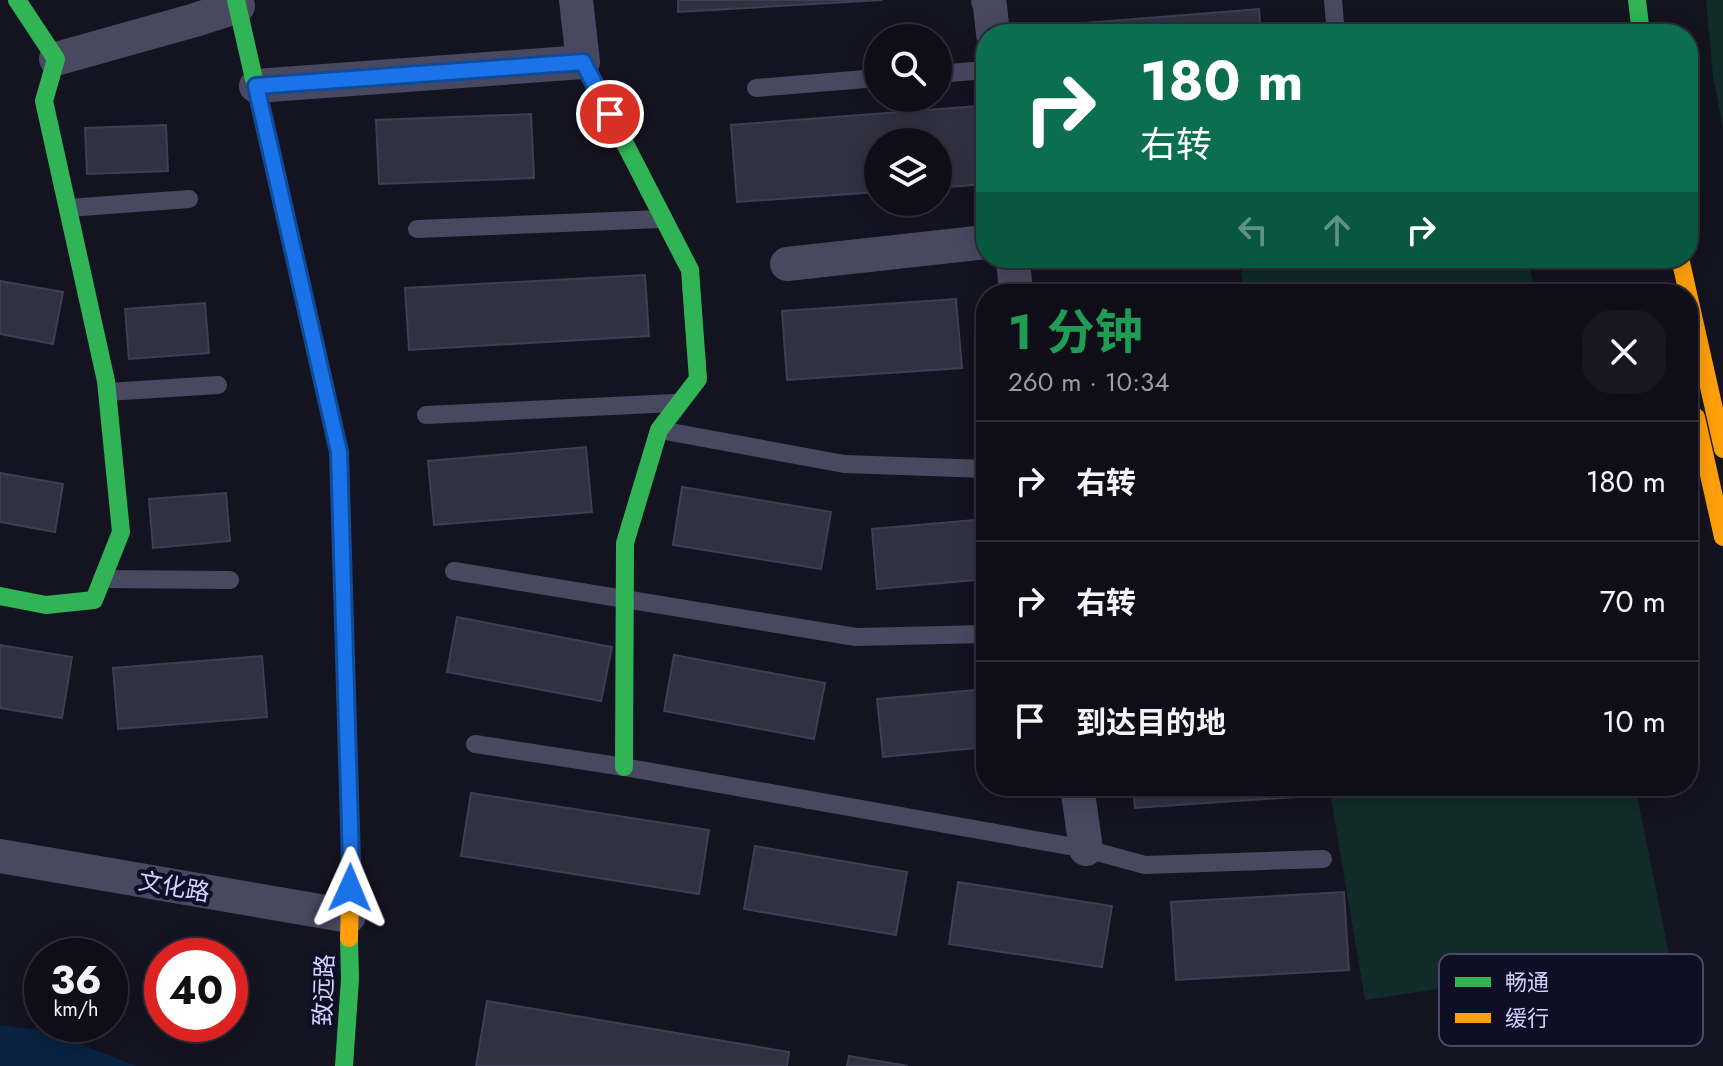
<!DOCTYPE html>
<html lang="zh">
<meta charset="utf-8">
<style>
:root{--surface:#0f0e18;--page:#181721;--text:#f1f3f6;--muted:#9b9ca2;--line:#2f2e37}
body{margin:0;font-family:Jost,"Noto Sans SC",sans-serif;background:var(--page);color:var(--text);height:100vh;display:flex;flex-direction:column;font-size:30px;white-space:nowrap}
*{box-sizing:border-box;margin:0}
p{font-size:26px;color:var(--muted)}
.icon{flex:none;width:44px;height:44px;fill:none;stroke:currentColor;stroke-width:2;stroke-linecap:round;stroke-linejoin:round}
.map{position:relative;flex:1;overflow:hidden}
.drawer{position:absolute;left:976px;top:284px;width:722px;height:512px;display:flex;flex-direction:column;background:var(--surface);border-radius:32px;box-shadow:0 4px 20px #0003,0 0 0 2px var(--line)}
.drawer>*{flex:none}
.top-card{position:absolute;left:976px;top:24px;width:722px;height:244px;border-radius:32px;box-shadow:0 4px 20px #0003,0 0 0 2px var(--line);background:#0b6e4f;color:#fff;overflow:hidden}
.tools{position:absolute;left:864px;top:24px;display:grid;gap:16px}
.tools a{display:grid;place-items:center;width:88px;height:88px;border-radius:50%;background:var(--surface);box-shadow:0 4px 20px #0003,0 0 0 2px var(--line);font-size:40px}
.speed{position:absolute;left:24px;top:938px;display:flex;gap:16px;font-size:40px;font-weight:700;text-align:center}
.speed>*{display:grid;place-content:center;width:104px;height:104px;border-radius:50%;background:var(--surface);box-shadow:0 4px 20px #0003,0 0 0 2px var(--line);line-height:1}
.speed small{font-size:20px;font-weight:400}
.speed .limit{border:12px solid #d22;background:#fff;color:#111}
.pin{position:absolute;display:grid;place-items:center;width:68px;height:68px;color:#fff;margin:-34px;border:4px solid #fff;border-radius:50%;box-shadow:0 2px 8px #0007}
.me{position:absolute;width:88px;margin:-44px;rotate:1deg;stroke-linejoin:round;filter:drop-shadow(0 0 6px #0008)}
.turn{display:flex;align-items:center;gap:28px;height:168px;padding:0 32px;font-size:36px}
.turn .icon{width:104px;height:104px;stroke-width:2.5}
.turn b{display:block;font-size:56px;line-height:68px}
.lanes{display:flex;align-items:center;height:76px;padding:0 32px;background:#0003;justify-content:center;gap:40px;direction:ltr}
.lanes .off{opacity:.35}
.round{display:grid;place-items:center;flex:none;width:84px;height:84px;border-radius:32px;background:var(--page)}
.head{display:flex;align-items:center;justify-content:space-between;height:136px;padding:0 32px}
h1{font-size:48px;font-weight:700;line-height:60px;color:#1e9e55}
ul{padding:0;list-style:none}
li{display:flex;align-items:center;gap:24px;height:120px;padding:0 32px;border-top:2px solid var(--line)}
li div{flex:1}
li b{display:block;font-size:30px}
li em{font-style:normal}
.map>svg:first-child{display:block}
</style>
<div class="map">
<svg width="1723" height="1066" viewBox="0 0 1723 1066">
<rect width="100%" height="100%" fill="#141320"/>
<path fill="#112b2a" d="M1706 0H1723V127L1713 76Z
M1246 258H1528L1535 294H1245L1239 259Z
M1329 786H1635L1669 954 1365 1000Z"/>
<path fill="#092341" d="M0 1025 46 1031 137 1066H0Z"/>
<path fill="#323142" stroke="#3e3e54" stroke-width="2" d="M678 0H882L678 12Z
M1259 9 1261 34H1025L1024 28Z
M978 106 984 184 938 188V142H878V192L737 202 731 125Z
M531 114 534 178 379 184 376 120Z
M166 125 168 171 87 174 85 128Z
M645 275 649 336 409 350 405 288Z
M0 281 63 292 53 344 0 334Z
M956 299 962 368 787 380 782 311Z
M205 303 209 353 129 359 125 309Z
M586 447 592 512 434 525 428 461Z
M0 473 63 484 55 532 0 522Z
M682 487 831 512 821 569 673 545Z
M226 493 230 541 153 548 149 499Z
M986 519V579L877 589 872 529Z
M457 617 612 647 601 701 447 672Z
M0 645 72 657 62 718 0 708Z
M674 655 825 683 814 739 664 711Z
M262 656 267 717 118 729 113 668Z
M986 689V747L883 757 877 699Z
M1133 786H1309L1310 796 1135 808Z
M471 793 709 830 699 894 461 856Z
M755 846 907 872 896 935 744 909Z
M958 882 1112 906 1102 967 949 944Z
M1344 892 1349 970 1176 980 1171 902Z
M487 1001 789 1052 787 1066H476Z
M849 1056 908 1066H847Z"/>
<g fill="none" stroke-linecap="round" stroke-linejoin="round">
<path stroke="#484961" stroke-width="18" d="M1333 0 1336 34
M938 74 986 70
M756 88 878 78
M68 208 189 199
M417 229 661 219
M107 392 218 385
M426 415 674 403
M660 430 844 464 986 469
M454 571 856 637 986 634
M102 579 230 580
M475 744 624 767 1086 849 1145 865 1323 859"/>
<path stroke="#484961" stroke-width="34" d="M988 0 990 6 993 34
M56 59 195 20 238 6
M256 86 583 62 576 0
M1013 258 1016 294
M787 264 986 242
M1077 786 1086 849
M0 856 349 916"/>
<path stroke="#30b455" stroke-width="18" d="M236 0 339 452 345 657
M1637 0 1641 34
M583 62 690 270 698 379 659 430 625 543 624 767
M0 596 46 605 94 600 121 532 106 381 44 101 56 59 17 0
M344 1066 350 979 349 938"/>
<path stroke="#ff9f0a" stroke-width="18" d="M1680 258 1723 449
M1696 417 1723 537
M345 657 351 861 349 938"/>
</g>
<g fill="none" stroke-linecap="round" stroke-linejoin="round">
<defs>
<path id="route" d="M350 888 351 861 339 452 256 86 583 62 610 114"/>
</defs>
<use href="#route" stroke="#114b97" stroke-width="20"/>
<use href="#route" stroke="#1a73e8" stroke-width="14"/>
</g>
<g text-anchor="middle" stroke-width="8" stroke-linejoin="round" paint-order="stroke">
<g font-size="24" fill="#d2d2ff" stroke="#0f0e25">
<text transform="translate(174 887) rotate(10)" y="8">文化路</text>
<text transform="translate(324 990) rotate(-88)" y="8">致远路</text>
</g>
</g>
<rect x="1439" y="954" width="264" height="92" rx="12" fill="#0f0e25" stroke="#4a4966" stroke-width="2"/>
<rect x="1455" y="977" width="36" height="10" fill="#30b455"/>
<rect x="1455" y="1013" width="36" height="10" fill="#ff9f0a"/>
<g font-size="22" fill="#d2d2ff">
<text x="1505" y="990">畅通</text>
<text x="1505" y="1026">缓行</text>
</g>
</svg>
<div class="tools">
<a><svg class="icon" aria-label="search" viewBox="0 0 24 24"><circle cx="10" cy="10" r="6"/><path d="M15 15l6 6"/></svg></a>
<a><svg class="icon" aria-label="layers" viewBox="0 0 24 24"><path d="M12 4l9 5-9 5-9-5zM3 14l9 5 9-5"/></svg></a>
</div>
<div class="speed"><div>36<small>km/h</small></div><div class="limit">40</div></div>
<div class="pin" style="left:610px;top:114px;background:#d93025"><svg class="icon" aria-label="arrive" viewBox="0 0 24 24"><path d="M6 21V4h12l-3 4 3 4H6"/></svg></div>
<svg class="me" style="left:350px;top:888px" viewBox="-20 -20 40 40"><path d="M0-17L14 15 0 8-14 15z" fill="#1a73e8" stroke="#fff" stroke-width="4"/></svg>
<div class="top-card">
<div class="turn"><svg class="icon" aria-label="right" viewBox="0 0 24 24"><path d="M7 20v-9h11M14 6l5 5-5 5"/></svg><div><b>180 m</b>右转</div></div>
<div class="lanes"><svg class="icon off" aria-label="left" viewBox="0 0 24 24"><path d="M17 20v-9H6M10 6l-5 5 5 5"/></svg><svg class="icon off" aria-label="ahead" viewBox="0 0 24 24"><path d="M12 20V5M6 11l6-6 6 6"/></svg><svg class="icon" aria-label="right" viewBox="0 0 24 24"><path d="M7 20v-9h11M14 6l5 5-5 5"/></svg></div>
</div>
<section class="drawer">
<div class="head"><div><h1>1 分钟</h1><p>260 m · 10:34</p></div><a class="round"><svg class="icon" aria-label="close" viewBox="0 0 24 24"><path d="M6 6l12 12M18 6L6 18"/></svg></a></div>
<ul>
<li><svg class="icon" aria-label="right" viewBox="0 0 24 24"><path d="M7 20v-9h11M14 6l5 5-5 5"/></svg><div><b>右转</b></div><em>180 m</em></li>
<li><svg class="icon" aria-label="right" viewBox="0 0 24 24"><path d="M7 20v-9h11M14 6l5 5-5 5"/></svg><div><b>右转</b></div><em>70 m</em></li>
<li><svg class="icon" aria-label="arrive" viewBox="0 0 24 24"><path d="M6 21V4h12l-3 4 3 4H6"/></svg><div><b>到达目的地</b></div><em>10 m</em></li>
</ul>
</section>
</div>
